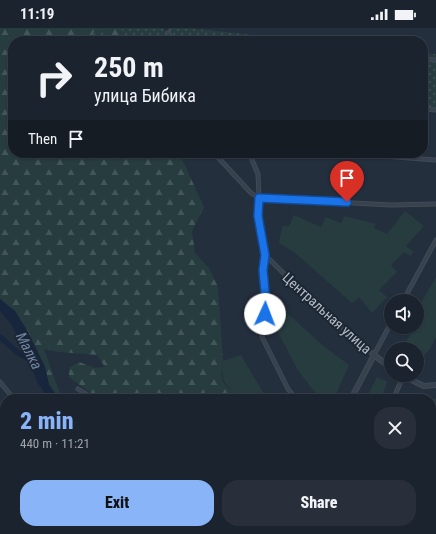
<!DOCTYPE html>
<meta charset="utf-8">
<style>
:root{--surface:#1b232e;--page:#282f3a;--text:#f1f3f6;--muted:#a0a4aa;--line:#39404a;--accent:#8ab4f8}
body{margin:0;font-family:"Roboto Condensed",sans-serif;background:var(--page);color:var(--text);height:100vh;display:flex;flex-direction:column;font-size:15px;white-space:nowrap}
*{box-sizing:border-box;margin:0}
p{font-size:13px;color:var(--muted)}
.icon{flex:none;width:22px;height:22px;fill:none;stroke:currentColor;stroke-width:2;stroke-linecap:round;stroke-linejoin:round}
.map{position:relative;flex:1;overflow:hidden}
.details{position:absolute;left:0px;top:366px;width:436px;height:140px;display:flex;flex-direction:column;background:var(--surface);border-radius:16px 16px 0 0;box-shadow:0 1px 3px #0004,0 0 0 1px var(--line)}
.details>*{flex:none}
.guide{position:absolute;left:8px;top:8px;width:420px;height:122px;border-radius:16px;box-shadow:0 1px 3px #0004,0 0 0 1px var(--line);background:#1b232e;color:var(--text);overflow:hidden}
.tools{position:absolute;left:384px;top:266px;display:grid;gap:8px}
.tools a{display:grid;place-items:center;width:40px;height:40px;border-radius:50%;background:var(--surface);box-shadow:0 1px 3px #0004,0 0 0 1px var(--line);font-size:20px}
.pin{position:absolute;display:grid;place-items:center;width:34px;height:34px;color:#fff;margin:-41px -17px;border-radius:50% 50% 50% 0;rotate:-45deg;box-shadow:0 0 4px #0007}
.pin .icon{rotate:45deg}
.me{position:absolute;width:44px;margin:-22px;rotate:2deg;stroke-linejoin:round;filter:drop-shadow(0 0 3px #0008)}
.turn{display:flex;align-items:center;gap:14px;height:84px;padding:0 20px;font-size:18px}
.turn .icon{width:52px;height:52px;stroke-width:2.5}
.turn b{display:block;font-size:28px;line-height:34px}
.then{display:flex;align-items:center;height:38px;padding:0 20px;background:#0003;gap:8px;font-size:15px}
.round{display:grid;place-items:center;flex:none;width:42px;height:42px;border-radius:16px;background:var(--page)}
.overview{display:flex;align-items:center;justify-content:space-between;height:68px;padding:0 20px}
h1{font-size:24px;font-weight:800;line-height:30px;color:var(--accent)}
.cta{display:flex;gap:8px;margin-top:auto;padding:8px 20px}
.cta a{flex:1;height:46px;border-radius:16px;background:var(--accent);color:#111;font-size:16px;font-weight:800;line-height:46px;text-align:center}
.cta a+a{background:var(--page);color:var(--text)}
.status{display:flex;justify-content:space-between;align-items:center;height:28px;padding:0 20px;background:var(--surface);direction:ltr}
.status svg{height:11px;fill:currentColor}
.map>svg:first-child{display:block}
</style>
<div class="status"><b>11:19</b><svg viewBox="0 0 49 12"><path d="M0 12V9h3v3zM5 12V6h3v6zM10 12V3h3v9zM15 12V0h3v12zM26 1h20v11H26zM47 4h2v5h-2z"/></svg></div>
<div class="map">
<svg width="436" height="506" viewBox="0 0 436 506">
<defs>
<pattern id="grass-dots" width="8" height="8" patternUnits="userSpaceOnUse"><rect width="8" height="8" fill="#263c3f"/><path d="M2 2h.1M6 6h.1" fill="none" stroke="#435659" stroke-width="1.8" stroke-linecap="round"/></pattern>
<pattern id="forest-firs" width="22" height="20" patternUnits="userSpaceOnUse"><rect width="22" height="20" fill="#263c3f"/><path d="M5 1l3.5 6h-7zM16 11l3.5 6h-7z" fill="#435659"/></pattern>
</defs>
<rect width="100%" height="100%" fill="#242f3e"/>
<path fill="url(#grass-dots)" d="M122 0H163L168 5V0H188L312 13H125L121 8Z
M94 3 108 4 113 13H92Z
M423 25 436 26V82L423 81Z"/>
<path fill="url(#forest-firs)" d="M0 0H122L121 8 125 13H113L108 4 94 3 91 13H13V125H194L182 131 204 179 192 203 195 225 209 240 218 259 223 333 221 346 224 356 240 371H99L69 349V340L79 334 95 340 105 339 97 327 59 324 44 321 59 363 65 371H59L49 356 45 339 28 304 15 283 0 271Z
M436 396V506H248L256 501H431V422Z"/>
<path fill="#263c3f" d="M405 183 424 198 406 218 414 224 410 228 404 224 391 237 397 244 379 262 387 269 372 285 359 269 352 275 294 224 279 215 282 198H289L294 187 321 199 326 189 341 195 344 188 376 196 374 200 387 206Z
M436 249V309L430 321 421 330 417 328V321H407L403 318 413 302 408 299H417V282Z
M287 285 326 320 349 337 334 371H320L297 341 276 300Z
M241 327 267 371H240C226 357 220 354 223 333Z
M377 349 387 354 381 371H374L368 367Z
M413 365 425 370 436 371V396L431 421V371H410Z"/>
<path fill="#17263c" d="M0 271 15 283 28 304 45 339 49 357 59 371H49L37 354 27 326 11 296 0 283Z"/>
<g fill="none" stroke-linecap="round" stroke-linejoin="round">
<path stroke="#17263c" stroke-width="5.5" d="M0 309C11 317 18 329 31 330"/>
<defs>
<path id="minor" d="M168 5 174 13
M236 13H238
M423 31 436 32
M423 81 436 82
M214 125 251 165 259 170 258 188 265 227 263 242 266 275 262 309 288 361 296 371
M249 125 258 146 259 170 391 177 436 176
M342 125 436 132
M265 227 314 275 374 327 391 295
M403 273 436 212
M0 354 14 371
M78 361 94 371
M393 371 403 349
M0 415 5 410
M0 423 5 427
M32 501 38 506
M107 501 115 506
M79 506V501"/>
<path id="tertiary" d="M401 347 424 358 436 357
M351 371 374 327 391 340
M184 506 187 501"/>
</defs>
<use href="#minor" stroke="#414a57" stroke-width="5"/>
<use href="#tertiary" stroke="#414a57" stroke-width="6"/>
<use href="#minor" stroke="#38414e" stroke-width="3"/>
<use href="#tertiary" stroke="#38414e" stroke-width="4"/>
</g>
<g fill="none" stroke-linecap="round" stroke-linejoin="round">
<defs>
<path id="route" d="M265 286 266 275 263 242 265 227 258 188 259 170 347 174"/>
</defs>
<use href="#route" stroke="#114b97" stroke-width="10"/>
<use href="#route" stroke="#1a73e8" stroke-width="7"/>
</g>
<g text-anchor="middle" stroke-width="4" stroke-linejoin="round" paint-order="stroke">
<g font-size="14" fill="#b4bcc9" stroke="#1d2633">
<text transform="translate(327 285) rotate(42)" y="5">Центральная улица</text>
</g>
<g font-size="15" font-style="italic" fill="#6d86a8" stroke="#1d2633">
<text transform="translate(29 323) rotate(63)" y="5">Малка</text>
</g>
</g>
</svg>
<div class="tools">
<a><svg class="icon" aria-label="sound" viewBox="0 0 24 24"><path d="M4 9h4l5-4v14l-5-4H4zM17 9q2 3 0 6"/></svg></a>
<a><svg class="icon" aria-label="search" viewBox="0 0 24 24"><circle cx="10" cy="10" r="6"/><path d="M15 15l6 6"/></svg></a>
</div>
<div class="pin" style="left:347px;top:174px;background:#d93025"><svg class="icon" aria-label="arrive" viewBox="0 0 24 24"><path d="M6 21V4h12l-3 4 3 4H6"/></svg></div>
<svg class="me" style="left:265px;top:286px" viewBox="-20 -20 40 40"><circle r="19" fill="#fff"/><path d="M0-13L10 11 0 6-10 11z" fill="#1a73e8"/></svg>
<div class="guide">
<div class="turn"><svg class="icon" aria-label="right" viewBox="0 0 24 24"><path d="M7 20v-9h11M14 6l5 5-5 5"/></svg><div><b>250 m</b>улица Бибика</div></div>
<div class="then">Then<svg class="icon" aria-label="arrive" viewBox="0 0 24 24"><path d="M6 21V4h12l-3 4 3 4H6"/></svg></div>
</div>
<section class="details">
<div class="overview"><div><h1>2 min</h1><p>440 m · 11:21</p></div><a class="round"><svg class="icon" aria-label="close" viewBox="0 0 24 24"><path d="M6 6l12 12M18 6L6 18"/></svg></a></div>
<div class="cta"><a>Exit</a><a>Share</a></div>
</section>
</div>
